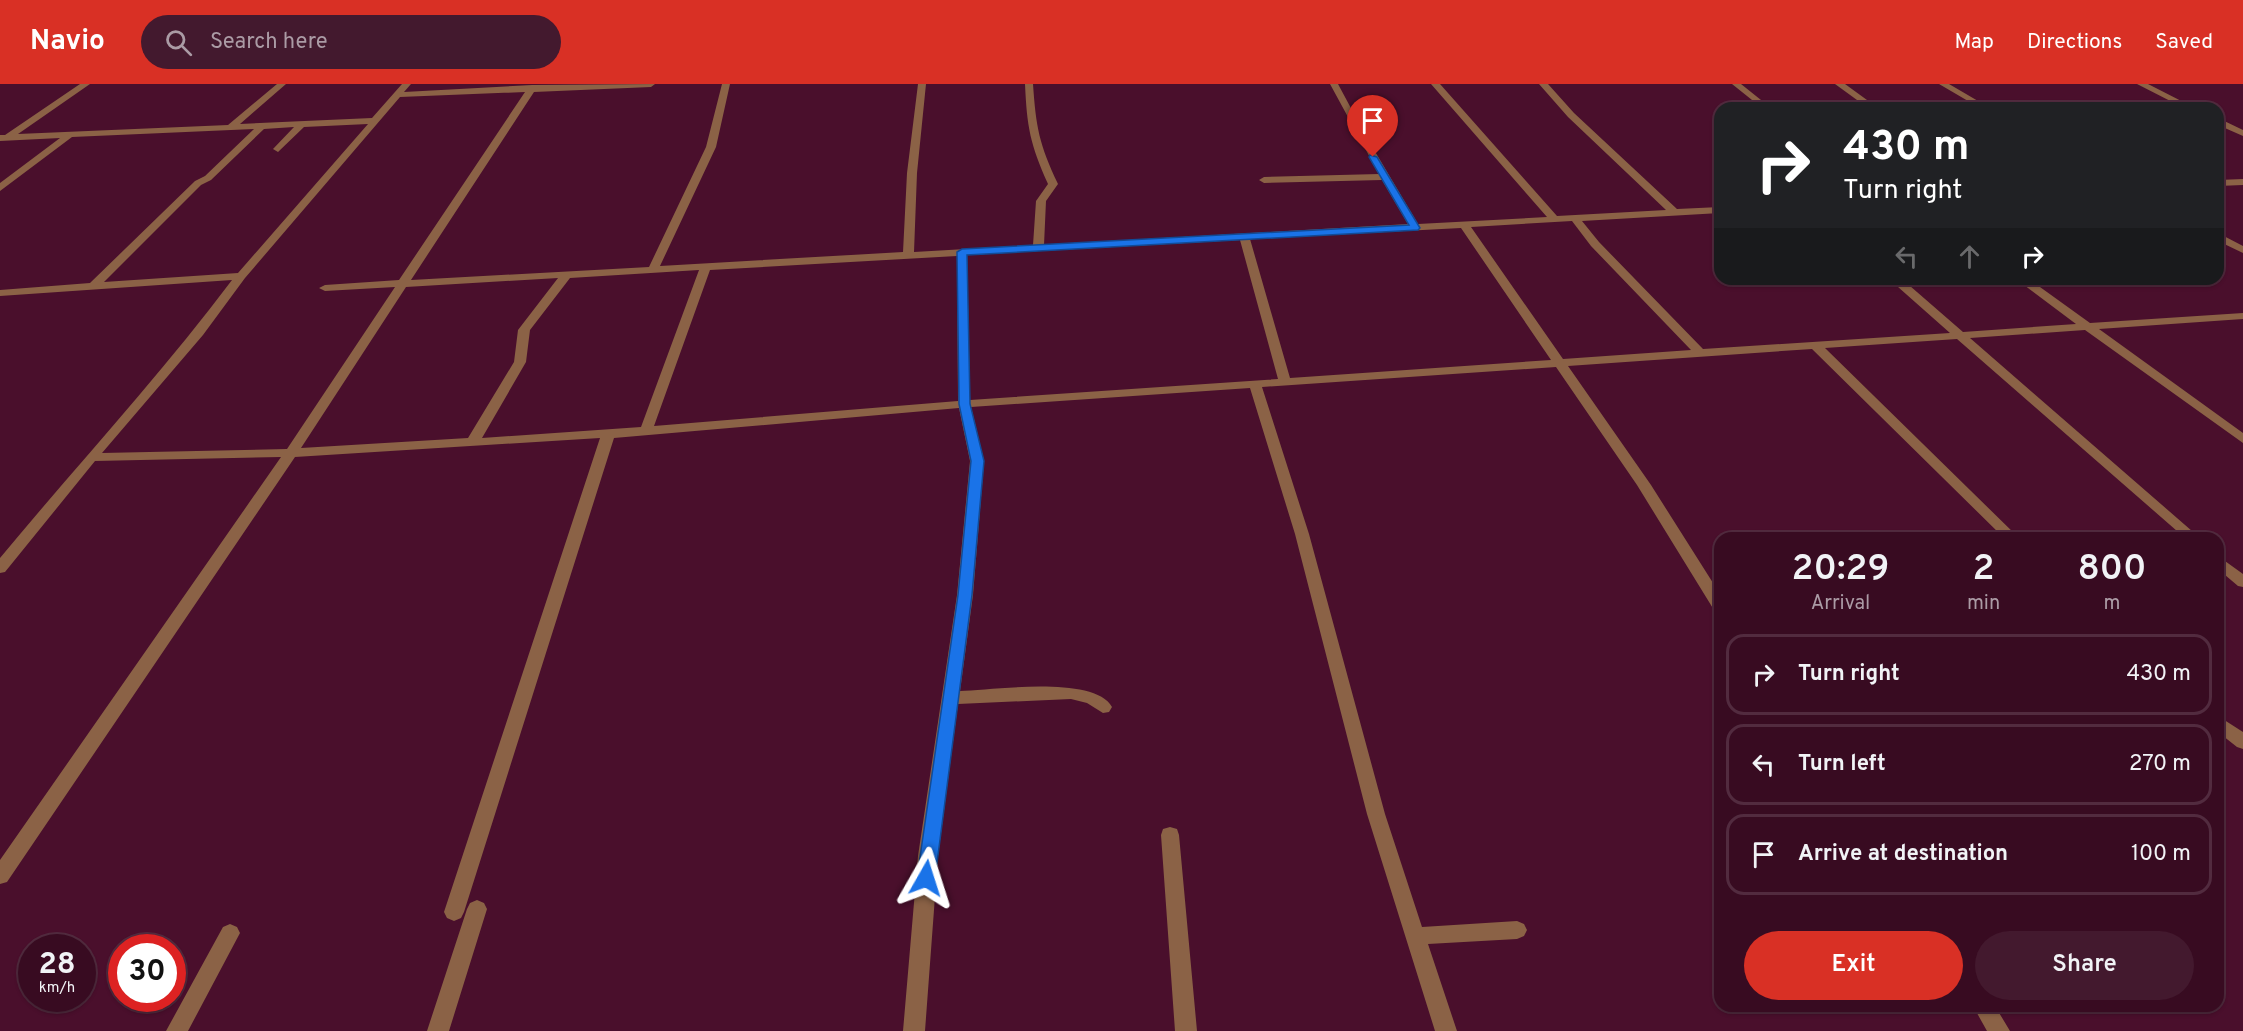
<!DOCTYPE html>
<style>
:root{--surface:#380b21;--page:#43192e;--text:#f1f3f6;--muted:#ab9ba5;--line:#522b3f;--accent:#d93025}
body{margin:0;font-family:Overpass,sans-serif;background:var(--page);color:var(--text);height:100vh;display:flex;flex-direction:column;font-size:22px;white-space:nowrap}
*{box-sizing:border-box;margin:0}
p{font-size:20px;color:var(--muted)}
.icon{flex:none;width:33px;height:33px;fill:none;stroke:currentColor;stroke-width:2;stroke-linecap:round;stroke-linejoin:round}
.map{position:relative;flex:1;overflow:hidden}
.drawer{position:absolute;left:1714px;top:448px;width:510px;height:480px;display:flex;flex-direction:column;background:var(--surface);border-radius:18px;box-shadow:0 2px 4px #0004,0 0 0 2px var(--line)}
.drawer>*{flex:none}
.top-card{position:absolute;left:1714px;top:18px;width:510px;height:183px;border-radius:18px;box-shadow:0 2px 4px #0004,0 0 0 2px var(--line);background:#202124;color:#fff;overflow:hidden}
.speed{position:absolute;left:18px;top:850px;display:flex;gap:12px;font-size:30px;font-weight:700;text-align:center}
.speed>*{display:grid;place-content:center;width:78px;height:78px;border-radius:50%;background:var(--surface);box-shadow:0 2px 4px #0004,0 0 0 2px var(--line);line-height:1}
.speed small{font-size:15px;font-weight:400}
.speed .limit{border:9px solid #d22;background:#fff;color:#111}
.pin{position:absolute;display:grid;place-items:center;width:51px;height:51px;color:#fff;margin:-62px -26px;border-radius:50% 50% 50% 0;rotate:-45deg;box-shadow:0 0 6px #0007}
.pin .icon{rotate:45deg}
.me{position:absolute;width:66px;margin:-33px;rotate:6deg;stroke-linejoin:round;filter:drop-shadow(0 0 4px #0008)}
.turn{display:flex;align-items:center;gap:21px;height:126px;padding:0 30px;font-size:27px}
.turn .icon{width:78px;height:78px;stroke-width:2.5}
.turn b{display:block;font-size:42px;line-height:51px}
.lanes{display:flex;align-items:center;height:57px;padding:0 30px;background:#0003;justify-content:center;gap:30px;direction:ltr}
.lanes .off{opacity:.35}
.eta{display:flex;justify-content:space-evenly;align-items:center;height:102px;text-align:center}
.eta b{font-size:36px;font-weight:600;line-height:42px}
.button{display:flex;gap:12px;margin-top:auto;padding:12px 30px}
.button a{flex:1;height:69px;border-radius:36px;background:var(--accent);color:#fff;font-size:24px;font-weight:600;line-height:69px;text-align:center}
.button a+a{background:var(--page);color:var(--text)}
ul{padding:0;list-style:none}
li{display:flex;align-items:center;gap:18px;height:81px;margin:0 12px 9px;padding:0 18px;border:3px solid var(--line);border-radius:18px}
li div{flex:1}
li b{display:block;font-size:22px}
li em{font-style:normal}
header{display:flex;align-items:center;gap:36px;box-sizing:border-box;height:84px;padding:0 30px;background:var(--accent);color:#fff}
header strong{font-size:28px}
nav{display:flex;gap:33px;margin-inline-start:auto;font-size:21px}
.search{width:420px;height:54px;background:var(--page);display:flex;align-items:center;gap:15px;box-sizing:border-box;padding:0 21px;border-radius:33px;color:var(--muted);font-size:22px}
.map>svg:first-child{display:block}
</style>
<header>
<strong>Navio</strong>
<div class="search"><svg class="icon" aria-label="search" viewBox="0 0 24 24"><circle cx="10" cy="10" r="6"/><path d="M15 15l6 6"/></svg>Search here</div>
<nav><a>Map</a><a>Directions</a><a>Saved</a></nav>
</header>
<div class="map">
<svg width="2243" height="947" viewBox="0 0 2243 947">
<rect width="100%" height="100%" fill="#4a0f2c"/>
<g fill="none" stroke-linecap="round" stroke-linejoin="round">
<path fill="#8b6246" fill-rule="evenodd" d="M80 0H90L18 50 228 41 277 0H286L240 40 372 34 402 0H411L404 8 532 1 655 0 651 3 534 8 411 196 649 183 706 63 722 0H730L716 63 660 182 903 168 907 89 918 0H926L917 89 914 168 1033 161 1036 117 1048 100C1030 60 1027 43 1025 0H1033C1036 43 1039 60 1058 100L1046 117 1044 161 1408 140 1382 96 1264 99 1259 96 1264 93 1379 90 1330 0H1338L1367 54 1418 140 1547 133 1431 0H1440L1557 132 1666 126 1568 33 1539 0H1548L1574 29 1677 125 1720 123V129L1582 137 1599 158 1703 265 1950 249 1889 195H1902L1963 248 2076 240 2016 195H2029L2090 239 2243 229V235L2099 245 2243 349V359L2085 246 1970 254 2200 454H2185L1957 255 1825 264 2019 454H2004L1812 265 1568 282 1651 401 1720 510V527L1714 526 1637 401 1556 283 1262 303 1309 450 1385 730 1422 843 1517 837 1524 840 1527 846 1524 852 1517 855 1428 860 1457 947H1435L1367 730 1295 450 1250 304 971 323 984 377 973 511 960 607C993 606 1094 591 1112 623L1109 628 1103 629 1087 619 1071 615 958 620 938 772 925 947H903L918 772 957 511 970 377 959 324 614 354 464 828 461 834 454 837 447 834 444 828 600 354 295 373 7 798 0 800V776L281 373 95 377 5 488 0 489V474C77 381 160 292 232 196L0 212V206L90 199 195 97 205 92 254 45 72 53 0 107V99L60 54 0 57V51H5ZM525 8 399 196 325 201 319 204 325 207 395 203 287 365 102 369 203 251 245 194 400 13ZM368 40 238 189 104 198 201 101 211 96 264 45 294 43 273 65 278 68 304 43ZM1572 137 1591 162 1691 266 1563 275 1471 143ZM1461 144 1551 276 1290 294 1250 155ZM1240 156 1278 295 970 316 967 171ZM957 172 958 317 654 342 710 186ZM699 186 641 343 482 354 526 278 530 246 570 194ZM558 194 518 246 514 278 468 354 301 364 406 203Z
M1732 0H1741L1771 24H1762Z
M1835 0H1845L1878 24H1868Z
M1939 0H1949L1990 24H1980Z
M2137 0H2148L2195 24H2184Z
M2218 34 2243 46V52L2218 41Z
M2243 95V101L2218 102V96Z
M2218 149 2243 162V169L2218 157Z
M2218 472 2243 490V503L2238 502 2218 485Z
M2218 632 2243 648V665L2237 663 2218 648Z
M1170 743 1177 745 1179 751 1197 947H1175L1161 751 1163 745Z
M477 816 484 819 487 825 449 947H427L467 825 470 819Z
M230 840 237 843 240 849 188 947H166L223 843Z
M1973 922H1995L2010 947H1987Z"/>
</g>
<path fill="#1a73e8" stroke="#114b97" stroke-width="1.5" d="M1370 71 1377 73 1420 144 1418 146 967 171 970 320 984 377 972 511 935 794 932 800 926 802 920 800 917 794 958 511 971 377 959 320 957 168 962 165 1409 141 1369 73Z"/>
</svg>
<div class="speed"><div>28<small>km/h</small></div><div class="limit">30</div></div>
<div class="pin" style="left:1373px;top:73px;background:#d93025"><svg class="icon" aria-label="arrive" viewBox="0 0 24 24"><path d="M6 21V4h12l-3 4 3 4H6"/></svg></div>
<svg class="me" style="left:926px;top:794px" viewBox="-20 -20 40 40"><path d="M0-17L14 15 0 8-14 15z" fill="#1a73e8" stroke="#fff" stroke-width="4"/></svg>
<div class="top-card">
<div class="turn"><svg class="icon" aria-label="right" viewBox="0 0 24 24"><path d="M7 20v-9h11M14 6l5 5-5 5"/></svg><div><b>430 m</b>Turn right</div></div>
<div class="lanes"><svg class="icon off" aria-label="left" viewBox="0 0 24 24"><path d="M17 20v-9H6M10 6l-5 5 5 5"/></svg><svg class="icon off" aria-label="ahead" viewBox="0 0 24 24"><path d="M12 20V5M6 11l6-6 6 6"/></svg><svg class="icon" aria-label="right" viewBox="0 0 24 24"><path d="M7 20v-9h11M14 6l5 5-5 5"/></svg></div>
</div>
<section class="drawer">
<div class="eta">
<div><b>20:29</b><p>Arrival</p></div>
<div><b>2</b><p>min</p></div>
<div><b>800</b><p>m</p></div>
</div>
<ul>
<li><svg class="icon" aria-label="right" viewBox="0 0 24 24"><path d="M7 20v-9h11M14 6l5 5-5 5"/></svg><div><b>Turn right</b></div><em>430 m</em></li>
<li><svg class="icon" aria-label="left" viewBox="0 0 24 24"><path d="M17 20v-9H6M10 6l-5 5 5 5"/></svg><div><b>Turn left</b></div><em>270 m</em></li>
<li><svg class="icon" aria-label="arrive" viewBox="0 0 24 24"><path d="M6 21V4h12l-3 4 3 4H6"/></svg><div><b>Arrive at destination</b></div><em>100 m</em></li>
</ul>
<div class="button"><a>Exit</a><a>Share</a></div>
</section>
</div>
